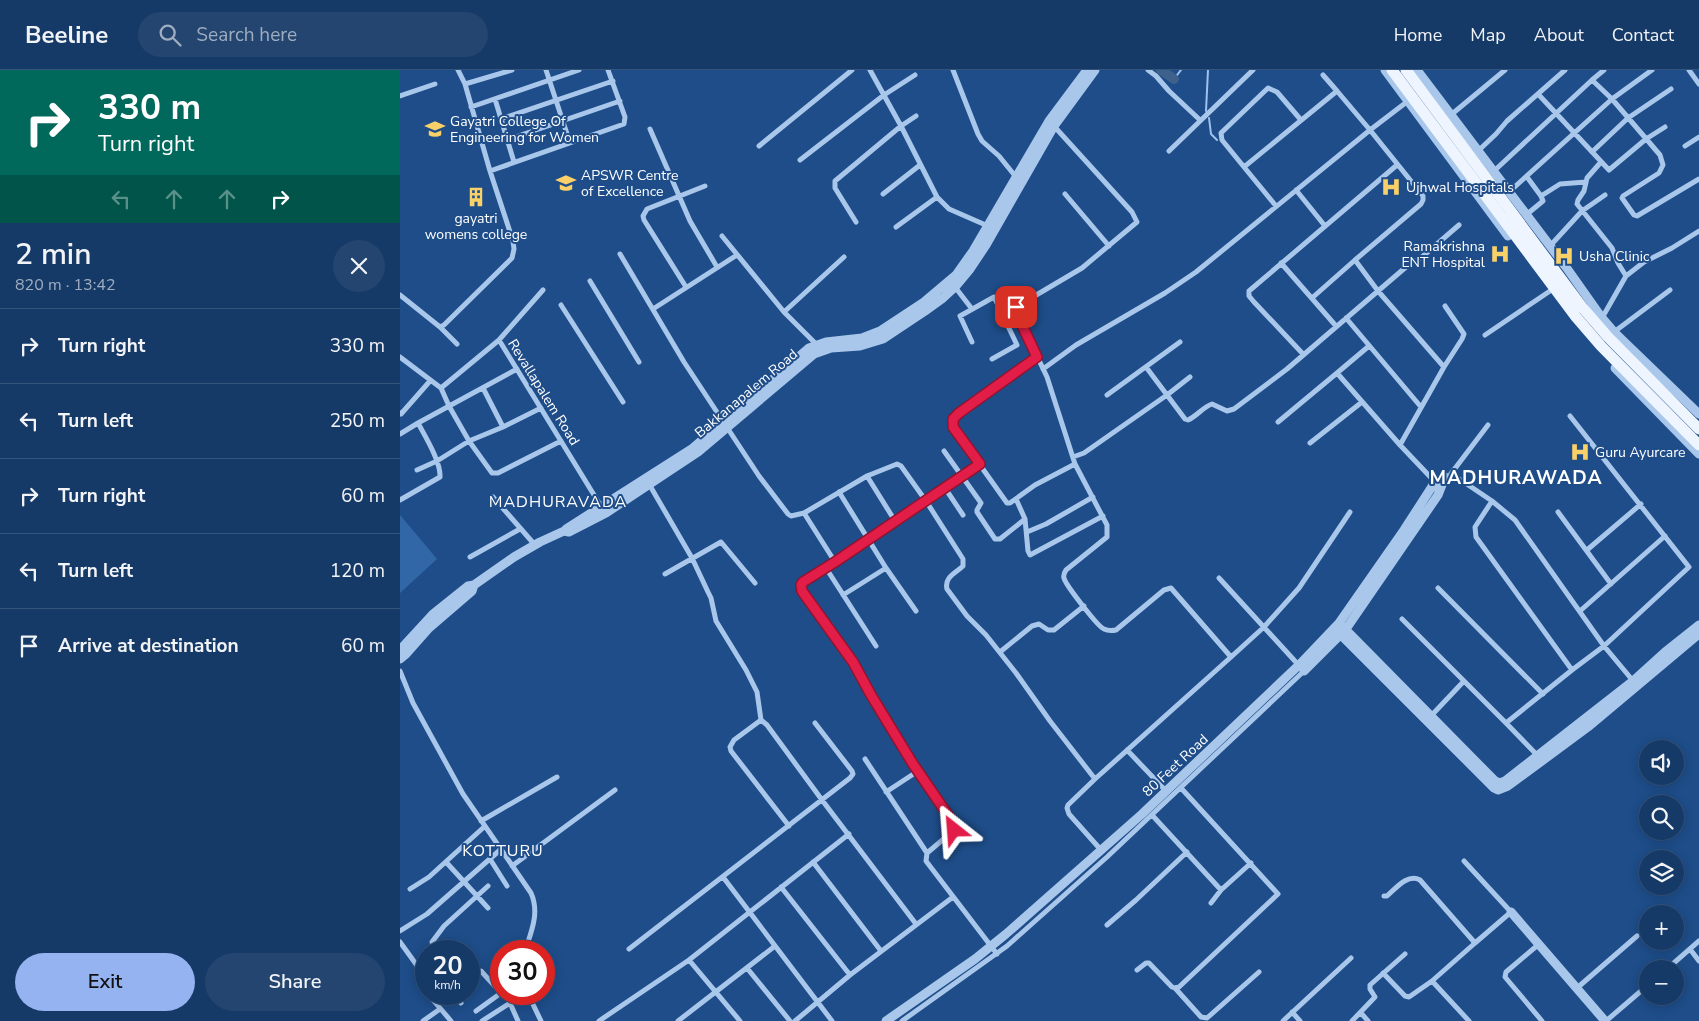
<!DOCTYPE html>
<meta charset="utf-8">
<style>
:root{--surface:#163a67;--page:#234570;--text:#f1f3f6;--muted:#9eadc0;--line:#35547b;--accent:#95b2f1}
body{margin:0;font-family:"Nunito Sans",sans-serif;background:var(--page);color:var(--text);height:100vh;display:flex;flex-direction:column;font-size:19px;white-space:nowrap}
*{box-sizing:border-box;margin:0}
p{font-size:16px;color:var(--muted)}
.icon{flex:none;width:28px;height:28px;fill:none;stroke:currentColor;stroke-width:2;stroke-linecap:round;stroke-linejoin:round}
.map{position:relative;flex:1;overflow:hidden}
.drawer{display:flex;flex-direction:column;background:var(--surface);width:400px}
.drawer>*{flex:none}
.top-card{background:#00695c;color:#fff;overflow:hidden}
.tools{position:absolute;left:1239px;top:670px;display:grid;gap:10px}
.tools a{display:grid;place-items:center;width:45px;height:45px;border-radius:50%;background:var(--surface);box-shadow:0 2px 12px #0003,0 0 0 1px var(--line);font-size:25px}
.speed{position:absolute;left:15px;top:870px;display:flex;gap:10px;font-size:25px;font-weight:700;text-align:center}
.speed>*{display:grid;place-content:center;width:65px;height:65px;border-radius:50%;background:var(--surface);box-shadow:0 2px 12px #0003,0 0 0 1px var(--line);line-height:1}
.speed small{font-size:12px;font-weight:400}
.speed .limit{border:8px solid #d22;background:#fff;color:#111}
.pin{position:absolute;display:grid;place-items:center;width:42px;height:42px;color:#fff;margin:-21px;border-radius:10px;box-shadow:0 2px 8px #0006}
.me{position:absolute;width:55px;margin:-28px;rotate:332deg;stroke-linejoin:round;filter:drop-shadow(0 0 4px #0008)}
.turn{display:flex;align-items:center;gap:18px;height:105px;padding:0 15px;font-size:22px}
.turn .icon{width:65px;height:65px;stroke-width:2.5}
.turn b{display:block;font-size:35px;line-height:42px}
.lanes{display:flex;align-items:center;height:48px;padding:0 15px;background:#0003;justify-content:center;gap:25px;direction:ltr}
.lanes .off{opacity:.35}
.round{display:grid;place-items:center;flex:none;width:52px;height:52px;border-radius:26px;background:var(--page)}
.headline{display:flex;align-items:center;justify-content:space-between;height:85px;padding:0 15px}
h1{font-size:30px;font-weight:600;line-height:38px}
.action{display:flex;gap:10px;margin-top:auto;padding:10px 15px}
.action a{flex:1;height:58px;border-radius:30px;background:var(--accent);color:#111;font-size:20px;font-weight:600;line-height:58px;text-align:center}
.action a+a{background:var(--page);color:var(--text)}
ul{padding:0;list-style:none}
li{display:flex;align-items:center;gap:15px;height:75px;padding:0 15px;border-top:1px solid var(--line)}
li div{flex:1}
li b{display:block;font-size:19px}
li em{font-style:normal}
header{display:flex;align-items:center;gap:30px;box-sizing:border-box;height:70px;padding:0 25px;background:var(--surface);border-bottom:1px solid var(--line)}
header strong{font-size:24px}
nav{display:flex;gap:28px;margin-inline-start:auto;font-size:18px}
.search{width:350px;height:45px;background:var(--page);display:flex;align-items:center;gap:12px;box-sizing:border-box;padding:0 18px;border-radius:28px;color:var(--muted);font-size:19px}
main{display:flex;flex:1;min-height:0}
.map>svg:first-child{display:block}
</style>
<header>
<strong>Beeline</strong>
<div class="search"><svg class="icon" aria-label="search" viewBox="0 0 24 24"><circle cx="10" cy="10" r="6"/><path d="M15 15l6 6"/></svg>Search here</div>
<nav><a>Home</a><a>Map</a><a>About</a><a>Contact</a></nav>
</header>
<main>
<section class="drawer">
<div class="top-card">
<div class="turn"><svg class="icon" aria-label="right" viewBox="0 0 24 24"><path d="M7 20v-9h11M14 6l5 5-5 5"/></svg><div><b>330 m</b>Turn right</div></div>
<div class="lanes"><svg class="icon off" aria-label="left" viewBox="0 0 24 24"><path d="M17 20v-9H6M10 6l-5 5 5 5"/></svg><svg class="icon off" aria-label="ahead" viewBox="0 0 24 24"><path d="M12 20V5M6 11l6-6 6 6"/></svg><svg class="icon off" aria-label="ahead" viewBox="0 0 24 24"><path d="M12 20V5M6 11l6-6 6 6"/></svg><svg class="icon" aria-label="right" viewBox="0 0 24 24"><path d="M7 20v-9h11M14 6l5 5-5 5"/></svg></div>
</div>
<div class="headline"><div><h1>2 min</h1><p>820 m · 13:42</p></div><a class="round"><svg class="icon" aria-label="close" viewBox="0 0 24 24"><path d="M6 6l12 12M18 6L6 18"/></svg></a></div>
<ul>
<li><svg class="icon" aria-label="right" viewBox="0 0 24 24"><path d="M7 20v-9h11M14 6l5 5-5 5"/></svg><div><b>Turn right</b></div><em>330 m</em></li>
<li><svg class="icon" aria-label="left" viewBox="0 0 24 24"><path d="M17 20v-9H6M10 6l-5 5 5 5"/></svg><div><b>Turn left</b></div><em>250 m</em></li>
<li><svg class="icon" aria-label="right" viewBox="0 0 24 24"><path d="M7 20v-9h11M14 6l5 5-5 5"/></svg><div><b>Turn right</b></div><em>60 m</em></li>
<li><svg class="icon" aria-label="left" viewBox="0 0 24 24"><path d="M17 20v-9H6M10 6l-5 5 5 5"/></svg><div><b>Turn left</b></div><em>120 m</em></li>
<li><svg class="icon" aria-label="arrive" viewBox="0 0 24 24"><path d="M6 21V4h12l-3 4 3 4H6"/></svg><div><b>Arrive at destination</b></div><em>60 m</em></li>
</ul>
<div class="action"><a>Exit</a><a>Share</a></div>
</section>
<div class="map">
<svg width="1299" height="951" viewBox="0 0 1299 951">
<rect width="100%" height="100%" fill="#1e4d89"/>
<path fill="#3267a7" d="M0 445 37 489 0 523Z"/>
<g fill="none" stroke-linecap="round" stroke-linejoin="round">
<path stroke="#9dc2ed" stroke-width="2" d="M774 9 781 0
M806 41 808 0
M809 48 811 64 817 70"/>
<path stroke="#3e618c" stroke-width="10" d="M761 0 774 9"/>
<path stroke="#a9c7eb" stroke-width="5" d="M146 0 170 73
M470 0 501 56 537 127 549 139 588 156
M553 0 578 64 582 71 599 86 616 107
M748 0 756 6 769 21 800 50
M1289 0 1299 14
M923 5 937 21
M1192 10 1204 0
M65 14 112 0
M1138 24 1209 100 1246 69 1265 57
M0 26 35 14
M95 29 114 92
M1008 31 970 60 1023 126V130L1021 134 955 190 978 221 1044 297 1000 375 1037 414
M71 37 179 0
M1052 44 1105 0
M101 49 213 11
M653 55 732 142 737 152 682 198 616 237V242L647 307 675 394 707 455V467L666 500C664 503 663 505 664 508 665 514 698 557 704 559 708 561 711 561 716 560L764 520 771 518 831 587 864 557 899 518 950 442
M250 59 290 151 317 197
M107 70 220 31
M359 76 452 0
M1285 76 1299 67
M769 81 853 0
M1078 81 1096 64 1107 51 1165 0
M1192 82 1228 48 1271 19
M400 90 484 25 515 5
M1201 92 1187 108 1184 121 1178 130 1177 134 1212 178 1218 193 1226 206
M844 97 822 70 821 63 868 18 877 22 901 50
M90 101 224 54 225 47 208 0
M1094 101 1192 10 1212 29 1260 85 1263 95 1259 103 1223 126 1222 128 1234 145 1237 146 1299 109
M896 120 925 156
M1109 122 1212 29 1252 0
M483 124 520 95
M665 124 709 176
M1141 126 1160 114 1186 112
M1126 145 1143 131 1141 126 1127 107
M456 152 435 118V111L501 56 516 46
M496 157 537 127
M322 166 384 242 416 274
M1150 176 1182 141 1205 125
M220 184 284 292 359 406 388 444 391 446 404 443 467 406 497 394 501 396 526 431 563 489V496C556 503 544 507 547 519L567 546 586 565 616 603 650 651 695 709
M881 193 936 256
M190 211 239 292
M286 217 244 150 243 146 247 139 305 116
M555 217 572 239
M0 225 40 257 44 255 112 188 114 179 113 171 90 101 65 14 58 0
M912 228 955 190
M161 235 223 332
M253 239 337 185
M384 242 444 187
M946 248 1021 337
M1202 248 1226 206 1244 192 1272 178 1299 161
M40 257 57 274
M1214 262 1270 220
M1085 265 1150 221
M99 270 143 220
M572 272 560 246 594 227 617 275 592 289
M969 276 937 303 1000 375
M903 284 854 232 849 226V221L997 95
M0 287 41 318 99 270 202 438
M637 287 559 343 553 349V357L607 433H610L635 415 675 394
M746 297 767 325 790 307
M1044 297 1062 269 1064 264 1045 236
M643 299 676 275 765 223 796 202 970 60 937 21 844 97 876 136
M41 318 49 336 69 371 92 403H98L161 371
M83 318 103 357
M707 325 780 272
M0 343 1 344 30 311
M878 352 937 303
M0 364 18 353 117 299
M910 373 962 332
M544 381 581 433 577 440V442L595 469H600L625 449
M673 387 684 383 767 325 785 349 788 350C797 346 803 337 812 334L827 341 834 339 887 299 1006 197 1022 187 1059 155
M580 393 435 492 403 512 401 517 453 592 471 625 513 693 554 754 555 757 552 762 527 783 526 791 597 884
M17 400 37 391 69 371 103 357 141 338
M1052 404 1092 431 1115 450 1204 576 1289 497 1170 346
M1050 405 1088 355
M467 406 495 451
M249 414 292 488 308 522 311 528 316 551 346 600 357 622 361 650
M545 418 563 445
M439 422 486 498
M93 427 135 475
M616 429 625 449 628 481 630 485 703 446
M0 430 40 407C41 392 25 366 18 353
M1092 431 1075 457 1076 467 1172 600 1204 576 1234 612
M1158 442 1211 514
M404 443 435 492
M627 462 646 454 693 427
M1187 480 1241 434
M70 487 120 459
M426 498 476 576
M265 504 321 472 355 513
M1038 518 1143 624
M443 525 486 498 516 541
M1180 541 1265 466
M1002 549 1106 653 1172 600
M600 582 632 556 639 554 648 560H654L684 536
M0 601 13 633 63 724 131 823C140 843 131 862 125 881
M1030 647 1064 611
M1106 653 1139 687
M727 680 766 721
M465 689 527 783
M486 722 518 701
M752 745 821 820
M81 751 157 707
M389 756 331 681 330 677 334 670 361 650 367 655 422 730 516 854
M701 780 669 744 667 738 668 735 695 709 831 587
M90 789 107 816
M1064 791 1111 842 1075 873
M46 792 88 838
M413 792 481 881
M112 796 215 720
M323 807 432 951
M381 817 450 905
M10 819 29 807 84 757
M984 826H987C996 818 1008 803 1020 810L1075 873 1032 911
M811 833 821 820 851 793
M707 855 736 830 787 782
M0 861 27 844 100 780
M0 872 26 908
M49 874 54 881
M1139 874 1106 902 1105 907 1142 951
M229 879 450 708 453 704 452 701 415 653
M1290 879 1299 891
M35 881 32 872 44 856 88 816
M289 890 340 951
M347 898 390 951
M1267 899 1299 871
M737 900 746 893H749L772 917 775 918 779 917 878 824 781 718
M983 903 1005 926 1009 927 1032 911 1069 951
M69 909 78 902 81 901 101 923
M23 917 26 921
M775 918 801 947 807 948 859 902
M1177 918 1237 866
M28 924 51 951
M53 924 61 933
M111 924 110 933 118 951
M129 926 141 951
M76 941 101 923
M892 942 900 951
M961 943 968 951
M23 951 40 939
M82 951 110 933
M199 951 289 890 449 764
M278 951 375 876
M395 951 450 905 553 827
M502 951 607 876 707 787 904 601 819 508
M883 951 951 888
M952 951 975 927 970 919V915L1005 884
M1206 951 1248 915"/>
<path stroke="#a9c7eb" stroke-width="9" d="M985 0 1108 166
M1017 0 1166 197 1202 248 1214 262 1299 344
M1215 298 1299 384
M166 459 293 378 409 278 426 272 462 268 480 261 524 232 556 205 573 181 649 51 687 0
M943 557 1095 711 1100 713 1105 711 1233 611 1265 582 1299 555
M938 562 1094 718 1098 720 1108 716 1188 657 1299 564
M0 580 33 544 68 516 74 515 114 487 140 472 164 461 169 462 206 443 298 382 414 284 431 278 460 276 483 269 525 241 543 228 555 217 570 199 586 175 654 56 695 0
M0 589 6 584 29 558 72 521 74 515
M1111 842 1205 951
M486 951 575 889 606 864 742 744 899 595 939 553 1004 460 1035 412 1045 407 1038 425 946 559 904 601"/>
<path stroke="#eef5fe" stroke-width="11" d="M992 0 1176 247 1201 276 1299 375
M1006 0 1182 237 1208 267 1299 359"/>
</g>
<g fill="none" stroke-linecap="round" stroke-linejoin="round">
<defs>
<path id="route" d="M554 760V754L513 694 471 625 453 592 402 521 401 515 403 512 435 492 580 394 553 357V349L559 343 637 287 616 242V237"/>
</defs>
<use href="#route" stroke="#92132f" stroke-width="12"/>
<use href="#route" stroke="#e11d48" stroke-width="9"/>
</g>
<defs>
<symbol id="university-bare" viewBox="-9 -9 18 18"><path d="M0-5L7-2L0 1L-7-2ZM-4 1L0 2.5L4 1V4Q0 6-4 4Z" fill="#fad068" stroke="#1e4d89" stroke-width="2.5" paint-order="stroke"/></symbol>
<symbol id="school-bare" viewBox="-9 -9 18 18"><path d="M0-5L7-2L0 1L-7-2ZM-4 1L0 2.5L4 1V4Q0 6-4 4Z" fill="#fad068" stroke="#1e4d89" stroke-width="2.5" paint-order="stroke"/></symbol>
<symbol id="hospital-bare" viewBox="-9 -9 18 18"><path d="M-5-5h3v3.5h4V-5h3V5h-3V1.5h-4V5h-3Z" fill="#fad068" stroke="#1e4d89" stroke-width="2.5" paint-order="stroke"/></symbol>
<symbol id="building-bare" viewBox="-9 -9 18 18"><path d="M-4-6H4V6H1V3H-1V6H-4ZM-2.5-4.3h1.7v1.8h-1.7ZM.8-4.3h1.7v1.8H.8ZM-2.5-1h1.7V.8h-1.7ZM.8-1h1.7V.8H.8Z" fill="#fad068" stroke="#1e4d89" stroke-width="2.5" paint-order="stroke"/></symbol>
</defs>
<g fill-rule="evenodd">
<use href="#university-bare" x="21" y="45" width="28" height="28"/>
<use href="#school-bare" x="152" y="99" width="28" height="28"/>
<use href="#hospital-bare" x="977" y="103" width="28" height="28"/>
<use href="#building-bare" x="62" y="113" width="28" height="28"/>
<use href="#hospital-bare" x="1086" y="170" width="28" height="28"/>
<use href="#hospital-bare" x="1150" y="172" width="28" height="28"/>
<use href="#hospital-bare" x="1166" y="368" width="28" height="28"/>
</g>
<g text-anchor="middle" stroke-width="4" stroke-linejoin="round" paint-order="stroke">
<g font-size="14" fill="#fff" stroke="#1e4d89" text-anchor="start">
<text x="50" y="56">Gayatri College Of<tspan x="50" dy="16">Engineering for Women</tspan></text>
<text x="181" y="110">APSWR Centre<tspan x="181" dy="16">of Excellence</tspan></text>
<text x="1006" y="122">Ujhwal Hospitals</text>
<text x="76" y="153" text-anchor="middle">gayatri<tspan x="76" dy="16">womens college</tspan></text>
<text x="1085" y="181" text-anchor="end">Ramakrishna<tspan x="1085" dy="16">ENT Hospital</tspan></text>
<text x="1179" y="191">Usha Clinic</text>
<text x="1195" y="387">Guru Ayurcare</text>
</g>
<g font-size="14" fill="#fff" stroke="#1e4d89">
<text transform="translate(144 322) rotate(58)" y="5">Revallapalem Road</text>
<text transform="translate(346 323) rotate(-40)" y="5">Bakkanapalem Road</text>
<text transform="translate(775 695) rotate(-43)" y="5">80 Feet Road</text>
</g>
<g font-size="16" letter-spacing="1" fill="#fff" stroke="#1e4d89">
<text x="158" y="437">MADHURAVADA</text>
<text x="103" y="786">KOTTURU</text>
</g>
<g font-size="19" font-weight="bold" letter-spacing="1" fill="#fff" stroke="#1e4d89">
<text x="1116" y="414">MADHURAWADA</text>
</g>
</g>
</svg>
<div class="tools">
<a><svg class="icon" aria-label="sound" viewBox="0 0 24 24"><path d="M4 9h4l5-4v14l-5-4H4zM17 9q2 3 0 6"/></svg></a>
<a><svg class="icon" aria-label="search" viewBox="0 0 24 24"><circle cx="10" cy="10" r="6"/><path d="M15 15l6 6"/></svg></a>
<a><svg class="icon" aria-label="layers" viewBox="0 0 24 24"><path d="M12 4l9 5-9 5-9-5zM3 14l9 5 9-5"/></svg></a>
<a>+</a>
<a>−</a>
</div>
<div class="speed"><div>20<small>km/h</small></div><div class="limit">30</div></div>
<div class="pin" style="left:616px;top:237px;background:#d93025"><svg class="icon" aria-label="arrive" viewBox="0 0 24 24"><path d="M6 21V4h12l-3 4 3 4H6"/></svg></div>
<svg class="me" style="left:554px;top:760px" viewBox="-20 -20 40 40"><path d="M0-17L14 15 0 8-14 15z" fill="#e11d48" stroke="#fff" stroke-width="4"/></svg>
</div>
</main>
